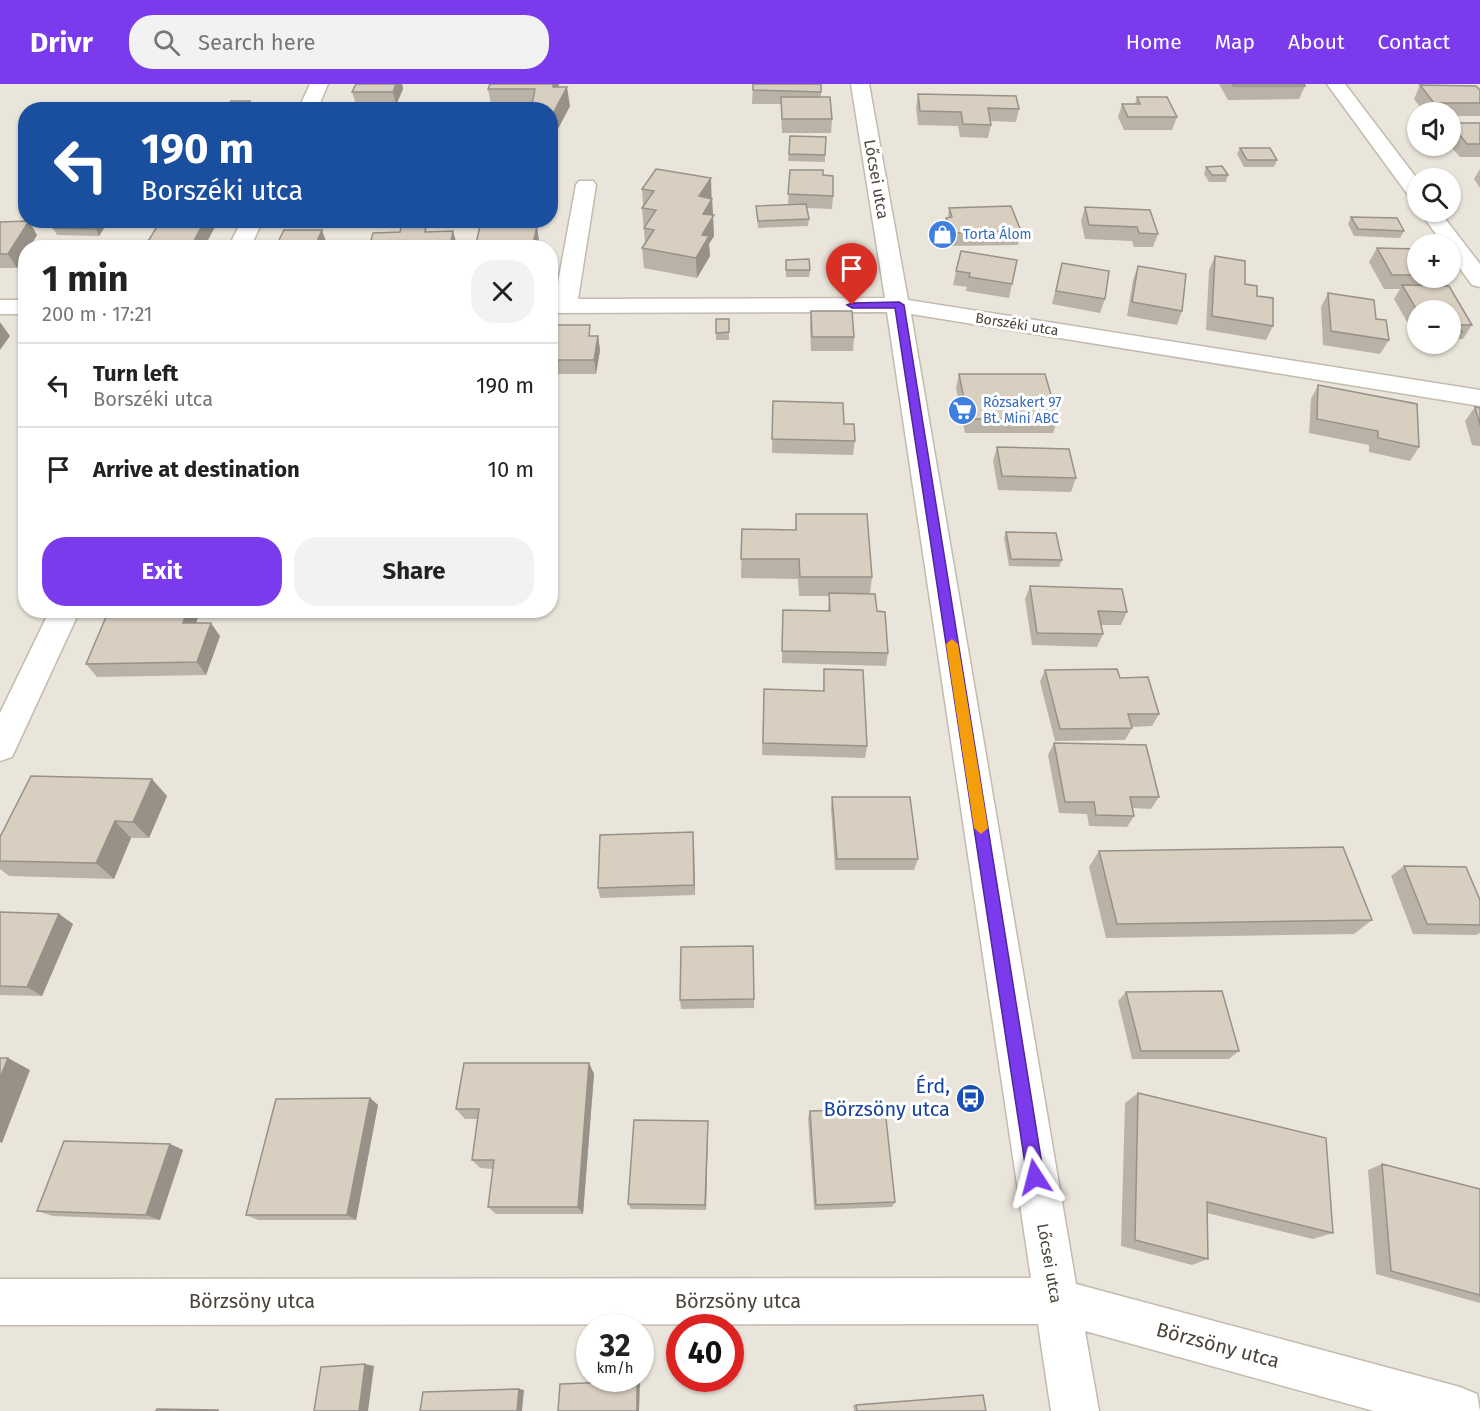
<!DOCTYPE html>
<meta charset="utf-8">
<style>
:root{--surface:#fff;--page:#f2f2f2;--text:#222;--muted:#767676;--line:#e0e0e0;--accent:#7c3aed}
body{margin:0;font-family:"Fira Sans",sans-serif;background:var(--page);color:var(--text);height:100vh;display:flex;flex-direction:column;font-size:22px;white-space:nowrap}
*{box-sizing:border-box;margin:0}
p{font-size:20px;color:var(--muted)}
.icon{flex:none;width:33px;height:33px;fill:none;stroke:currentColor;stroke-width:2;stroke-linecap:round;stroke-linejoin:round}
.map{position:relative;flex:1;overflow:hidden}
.panel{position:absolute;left:18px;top:156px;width:540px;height:378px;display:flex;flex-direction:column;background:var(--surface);border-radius:24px;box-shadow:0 2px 4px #0004}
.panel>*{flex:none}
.top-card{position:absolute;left:18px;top:18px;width:540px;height:126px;border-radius:24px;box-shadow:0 2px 4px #0004;background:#1a4fa0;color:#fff;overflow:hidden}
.fabs{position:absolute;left:1407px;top:18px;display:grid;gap:12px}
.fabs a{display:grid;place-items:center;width:54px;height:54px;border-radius:50%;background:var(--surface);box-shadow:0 2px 4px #0004;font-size:30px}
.speed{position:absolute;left:576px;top:1230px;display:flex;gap:12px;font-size:30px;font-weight:700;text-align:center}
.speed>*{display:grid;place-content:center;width:78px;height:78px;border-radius:50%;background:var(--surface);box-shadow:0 2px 4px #0004;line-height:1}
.speed small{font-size:15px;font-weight:400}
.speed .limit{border:9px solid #d22;background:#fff;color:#111}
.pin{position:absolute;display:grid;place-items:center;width:51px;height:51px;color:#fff;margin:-62px -26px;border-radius:50% 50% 50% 0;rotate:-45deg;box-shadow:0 0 6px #0007}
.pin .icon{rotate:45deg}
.me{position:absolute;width:66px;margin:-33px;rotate:351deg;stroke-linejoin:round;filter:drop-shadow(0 0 4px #0008)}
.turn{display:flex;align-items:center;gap:21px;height:126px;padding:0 24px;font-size:27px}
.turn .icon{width:78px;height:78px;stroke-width:2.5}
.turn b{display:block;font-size:42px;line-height:51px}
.round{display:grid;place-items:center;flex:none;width:63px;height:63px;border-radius:24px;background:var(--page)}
.overview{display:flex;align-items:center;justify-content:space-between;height:102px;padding:0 24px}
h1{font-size:36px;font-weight:700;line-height:45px}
.action{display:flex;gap:12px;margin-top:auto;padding:12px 24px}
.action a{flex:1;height:69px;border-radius:24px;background:var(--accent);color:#fff;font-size:24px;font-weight:700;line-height:69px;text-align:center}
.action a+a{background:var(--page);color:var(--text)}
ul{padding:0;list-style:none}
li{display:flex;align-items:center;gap:18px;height:84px;padding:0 24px;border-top:2px solid var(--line)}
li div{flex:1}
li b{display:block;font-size:22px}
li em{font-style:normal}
header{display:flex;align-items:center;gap:36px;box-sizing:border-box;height:84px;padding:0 30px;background:var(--accent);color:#fff}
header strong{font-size:28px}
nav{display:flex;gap:33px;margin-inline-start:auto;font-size:21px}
.search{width:420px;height:54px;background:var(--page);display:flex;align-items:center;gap:15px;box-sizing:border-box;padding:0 21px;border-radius:24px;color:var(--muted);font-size:22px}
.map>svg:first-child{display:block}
</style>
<header>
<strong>Drivr</strong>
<div class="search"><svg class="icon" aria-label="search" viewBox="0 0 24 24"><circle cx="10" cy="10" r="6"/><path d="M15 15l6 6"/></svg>Search here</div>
<nav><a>Home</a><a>Map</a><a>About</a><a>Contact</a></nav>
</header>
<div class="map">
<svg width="1480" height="1327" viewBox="0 0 1480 1327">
<rect width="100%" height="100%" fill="#f6f3ec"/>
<path fill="#eae5da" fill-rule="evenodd" d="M0 0H1480V1327H0ZM26 26H550V136H26ZM1418 28H1450V62H1418ZM1418 94H1450V128H1418ZM1418 160H1450V194H1418ZM26 164H550V526H26ZM1418 226H1450V260H1418ZM590 1244H640V1294H590ZM680 1244H730V1294H680Z"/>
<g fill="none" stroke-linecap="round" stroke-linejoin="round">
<defs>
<path id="minor" d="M310 0H328L317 26H298Z
M851 0H869L908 216 1480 306V322L911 230 1076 1200 1460 1303 1477 1310 1480 1327H1374L1085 1247 1099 1327H1051L1038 1240 0 1241V1195L1031 1194 887 228 550 229V215H555L576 101 579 97H593L596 101 578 215 885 214Z
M1327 0H1345L1418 96V117L1411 115Z
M1420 128H1440L1480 180V203L1472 201 1450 171V160H1443Z
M242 136H263L250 164H228Z
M0 216H26V230H0Z
M50 526H80L12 673 0 677V629Z"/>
</defs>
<use href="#minor" stroke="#c2bbae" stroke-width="3"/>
<use href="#minor" fill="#fff" fill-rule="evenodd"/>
</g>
<path fill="#bab2a6" d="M356 0H402L403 5 396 21H377L378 26 356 20 352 8Z
M753 0H821V13L832 35 831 49H782L781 20H752Z
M1219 0H1304L1305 2 1299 15 1228 16Z
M1420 1 1480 6V32H1450V28H1424L1414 15Z
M558 3 570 22 550 60V26L531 24 492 25 488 5Z
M918 10 1019 25 1016 38 990 37 991 41 988 54 960 53 958 42 918 41 916 24Z
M1137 13 1177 33 1172 46H1124L1118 33 1122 20H1135Z
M1450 39H1480V73H1460L1450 62Z
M790 52 825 71V78L788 77Z
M1240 64 1277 76 1274 83H1244L1237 70Z
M1206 83 1228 91 1226 98H1209L1204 90Z
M1480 85V104L1474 95Z
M790 86 823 91 833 112 832 125 807 124 809 135 808 142 758 144 756 122 788 121Z
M711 94 714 152 709 160 710 172 697 194 644 184 642 164 645 159 642 124 643 122 642 105Z
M1085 123 1158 150 1153 163H1134L1132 157 1085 155 1081 137Z
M949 124 1021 147 1018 161 948 162 944 147 946 134H948Z
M1351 133 1404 147 1400 154 1354 152 1348 140Z
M0 138 37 151 29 164H26L17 184H0Z
M108 138 99 152 57 151 53 144Z
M1377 164 1418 165V194H1446L1441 202 1472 241 1463 255H1457L1452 262 1420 261 1419 260H1450V226H1418V257L1394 215 1400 205H1384L1369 178Z
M1215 172 1257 212 1273 242 1266 256 1206 246 1209 186Z
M786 176 810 186 809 193H786Z
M1017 176 1009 214 966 207 967 203 953 201 956 187Z
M1062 179 1105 215 1100 229 1052 220Z
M1138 182 1182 227 1177 241 1127 232 1133 196Z
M1328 209 1376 235 1389 256 1380 270 1323 261 1321 223Z
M811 227 854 253 853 267H811L810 241Z
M716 235H729V256H716Z
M591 252H598L600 266 596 290H552L550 282V270Z
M959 290 1058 335 1053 349H965L956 304Z
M1318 301 1419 363 1410 377 1369 368V361L1309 349 1311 315Z
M773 317 844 340 855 357 853 371 772 369Z
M1475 323 1480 324V362L1472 361 1465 337Z
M997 363 1076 394 1071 408 998 406 993 377Z
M796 430 872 493 870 510 877 527 888 569 886 582 782 579 783 526 828 527 829 512H799L798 495 741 494 742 445 795 446Z
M1006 448 1062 476 1059 483 1009 482 1004 454Z
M1030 502 1127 528 1121 541H1101L1103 550 1097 563 1032 561 1025 515Z
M198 533 196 539 220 552 206 591 97 593 86 580Z
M824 585 867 662 865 674 762 671 764 605 823 607Z
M1045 586 1120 594 1159 630 1152 642 1132 643V644L1125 656 1055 657 1040 598Z
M1054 659 1159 713 1151 725 1133 724 1134 732 1127 743 1089 742 1087 730 1059 729 1048 671Z
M167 712 149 754H131L114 795 9 792 0 785V753Z
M832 713 918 775 914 786H835L831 724Z
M693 748 695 811 600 814 598 804Z
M1099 767 1372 836 1354 850 1106 854 1089 783Z
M1404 782 1480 816V849L1476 851 1413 850 1391 792Z
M0 828 59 830 73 840 42 912 0 911Z
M1126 908 1239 967 1229 975H1132L1118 917Z
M754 915V924L681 925 680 916Z
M589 979 594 990 583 1130H496L488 1123 493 1085 480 1084 472 1076 477 1035H465L456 1025Z
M1138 1009 1333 1149 1313 1155 1207 1129 1208 1175 1192 1181 1121 1162 1125 1019Z
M370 1014 378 1021 356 1136H258L246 1131Z
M810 1027 895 1118 892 1123 814 1126 808 1034Z
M708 1043 706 1126 631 1125 628 1120Z
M170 1060 183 1066 160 1136 53 1132 37 1127Z
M1382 1080 1480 1105V1219L1376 1190 1368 1086Z
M853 1321H856L986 1327H854Z"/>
<path fill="#979187" d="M396 0H402L403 5 396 21 393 8Z
M553 0H559L555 22 553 3Z
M567 3 570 22 550 60V35Z
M250 17 253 26 246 23Z
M711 94V114L699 112Z
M712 115 714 152 709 160 710 172 697 194 696 174 703 130Z
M101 136H107L108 138 99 152 96 145Z
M205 136H216L217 139 204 164H190Z
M29 137 37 151 29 164H26V170L17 184 8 170Z
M537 142 539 156 538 164H532Z
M322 146 327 160 325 164H314Z
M453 147 457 161 456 164H450Z
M0 238 10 252 0 266Z
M598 252 600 266 596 290 594 276Z
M187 526H194L198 533 192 552 183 539Z
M211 539 220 552 206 591 197 578Z
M152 695 167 712 149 754 133 738Z
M115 737 131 754 114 795 96 779Z
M693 748 694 759 695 811 694 801Z
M59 830 73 840 42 912 27 903Z
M8 974 30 986 2 1059 0 1058V994Z
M589 979 594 990 583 1130 578 1123Z
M370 1014 378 1021 356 1136 347 1131Z
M708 1037V1043L706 1126 705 1121Z
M170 1060 183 1066 160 1136 146 1131Z
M365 1280 374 1282 368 1327H359Z
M637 1297 640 1299 639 1327H637Z
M519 1305 524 1306 522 1327H517Z"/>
<path fill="#d8cfc1" stroke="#979187" stroke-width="1.5" d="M356 0H396L393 8H352Z
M490 0H553V3H567L550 35V26H531L535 5H488Z
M753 0H821V8L753 6Z
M1232 0H1304L1305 2H1233Z
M1420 1 1476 2 1480 6V19H1434Z
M918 10 1016 12 1019 25 988 24 991 41 963 40 961 28 920 27Z
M781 13H830L832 35H782Z
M1137 13H1167L1177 33H1128L1122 20H1140Z
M231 17H250L246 23H270L268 26H226Z
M344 20H377L375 26H342Z
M393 21 462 22 461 26H391Z
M1450 39H1480V60H1467Z
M790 52 826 53 825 71 789 70Z
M1240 64H1270L1277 76H1247Z
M1222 82 1228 91H1212L1206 83Z
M656 85 711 94 699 112 712 115 703 130 714 131 702 151 709 152 696 174 642 164 654 146 644 144 656 126 642 124 654 107 642 105Z
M790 86H823V91L833 92V112L788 110Z
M806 120 809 135 758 137 756 122Z
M1011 122 1021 147 951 149 946 134 952 133 949 124Z
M1085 123 1150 126 1158 150 1139 149 1137 143 1089 141Z
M1351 133 1397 134 1404 147 1358 145Z
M58 136H101L96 145 53 144Z
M161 136H205L190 164H144Z
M29 137 8 170H0V138Z
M480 142H537L532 164H475Z
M401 143H426L425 148 453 147 450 164H369L373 149 400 148Z
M284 146H322L314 164H275Z
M1377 164 1418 165V191H1392Z
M961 167 1017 176 1012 200 969 193 970 189 956 187Z
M1215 172 1245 177V200L1257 202V212L1273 214V242L1212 232Z
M809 175 810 186H786V176Z
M1062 179 1109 187 1105 215 1056 207Z
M1138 182 1186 190 1182 227 1132 218Z
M1402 201 1449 202 1472 241H1457L1462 248 1450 247V226H1418V228Z
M1328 209 1374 216 1376 235 1386 236 1389 256 1331 247Z
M811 227H852L854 253H812Z
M716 235H729V248L716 249Z
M556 241H590L589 252H598L594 276H550V270Z
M959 290H1045L1058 335H968Z
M1318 301 1417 320 1419 363 1378 354V347L1317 335Z
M773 317 843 319 844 340H854L855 357 772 355Z
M1475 323 1480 324V341Z
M997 363 1069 365 1076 394 1002 392Z
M796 430H867L872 493H800L799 475H741L742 445 796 446Z
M1006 448 1056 449 1062 476 1011 475Z
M1030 502 1122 505 1127 528 1098 527 1103 550 1037 549Z
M829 509 875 510 877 527 885 528 888 569 782 567 783 526 830 527Z
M109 526H187L183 539H211L197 578 86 580Z
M824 585 863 586 867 662 763 659 764 605 824 607Z
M1117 585 1120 594 1148 593 1159 630H1128L1132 644 1060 645 1045 586Z
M1054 659 1146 661 1159 713H1130L1134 732 1096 731 1094 718H1065Z
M31 692 152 695 133 738 115 737 96 779 0 777V753Z
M832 713H910L918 775H837Z
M693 748 694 801 598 804 600 751Z
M1343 763 1372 836 1117 840 1099 767Z
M1404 782 1466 783 1480 816V841L1427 840Z
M0 828 59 830 27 903 0 902Z
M753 862 754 915 680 916 681 863Z
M1222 907 1239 967H1141L1126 908Z
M0 974H8L0 994Z
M464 979H589L578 1123H488L494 1076H472L479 1025H456Z
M1138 1009 1326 1054 1333 1149 1207 1118 1208 1175 1135 1156Z
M370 1014 347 1131H246L276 1015Z
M885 1025 895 1118 816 1121 810 1027Z
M634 1036 708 1037 705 1121 628 1120Z
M64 1057 170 1060 146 1131 37 1127Z
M1382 1080 1480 1105V1211L1391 1187Z
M365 1280 359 1327H314L321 1283Z
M637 1297V1327H558L560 1300Z
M519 1305 517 1327H420L423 1308Z
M983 1311 986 1327H857L856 1321Z
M157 1325 218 1326V1327H156Z"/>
<path fill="#7c3aed" stroke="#51269a" stroke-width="1.5" d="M899 218 904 221 1044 1093 1042 1099 1035 1102 1029 1099 1027 1093 895 224H852L847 221 852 219Z"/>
<path fill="#f59e0b" d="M952 555 958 560 988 744 981 750 974 744 946 560Z"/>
<defs>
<symbol id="shop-disc" viewBox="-11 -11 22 22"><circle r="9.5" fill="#3f7fe0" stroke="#fff"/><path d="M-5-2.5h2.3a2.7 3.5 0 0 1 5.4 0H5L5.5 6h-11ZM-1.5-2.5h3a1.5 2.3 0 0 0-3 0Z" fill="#fff"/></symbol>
<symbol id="supermarket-disc" viewBox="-11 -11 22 22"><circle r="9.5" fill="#3f7fe0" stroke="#fff"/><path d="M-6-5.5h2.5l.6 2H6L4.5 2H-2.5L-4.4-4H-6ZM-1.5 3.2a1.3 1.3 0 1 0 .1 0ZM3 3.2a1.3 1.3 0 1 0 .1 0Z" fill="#fff"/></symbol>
<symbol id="bus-disc" viewBox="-11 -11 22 22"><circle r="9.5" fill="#1a4fb4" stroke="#fff"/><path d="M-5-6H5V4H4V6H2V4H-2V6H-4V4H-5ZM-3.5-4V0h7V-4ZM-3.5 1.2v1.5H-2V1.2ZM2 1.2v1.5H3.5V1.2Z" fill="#fff"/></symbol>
</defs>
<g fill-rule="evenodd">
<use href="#shop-disc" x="926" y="134" width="33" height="33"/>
<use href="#supermarket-disc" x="946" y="310" width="33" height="33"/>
<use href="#bus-disc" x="954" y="998" width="33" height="33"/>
</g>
<g text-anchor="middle" stroke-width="6" stroke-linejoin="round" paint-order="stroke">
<g font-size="14" fill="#366cbe" stroke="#fff" text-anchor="start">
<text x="963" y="155">Torta Álom</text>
<text x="983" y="323">Rózsakert 97<tspan x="983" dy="16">Bt. Mini ABC</tspan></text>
</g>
<g font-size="14" fill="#4b4439" stroke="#fff">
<text transform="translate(1017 240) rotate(9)" y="5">Borszéki utca</text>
</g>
<g font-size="16" fill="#4b4439" stroke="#fff">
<text transform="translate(877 95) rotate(80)" y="6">Lőcsei utca</text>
<text transform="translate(1050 1179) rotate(80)" y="6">Lőcsei utca</text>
</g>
<g font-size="20" fill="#164399" stroke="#fff" text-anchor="end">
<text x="950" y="1009">Érd,<tspan x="950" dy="23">Börzsöny utca</tspan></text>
</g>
<g font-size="20" fill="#4b4439" stroke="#fff">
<text x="252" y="1224">Börzsöny utca</text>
<text x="738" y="1224">Börzsöny utca</text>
<text transform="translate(1218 1261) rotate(15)" y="7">Börzsöny utca</text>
</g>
</g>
</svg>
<div class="fabs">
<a><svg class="icon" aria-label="sound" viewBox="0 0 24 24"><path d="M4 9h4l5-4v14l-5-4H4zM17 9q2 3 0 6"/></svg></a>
<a><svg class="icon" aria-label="search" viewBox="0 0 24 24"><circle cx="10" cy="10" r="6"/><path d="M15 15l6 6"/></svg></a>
<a>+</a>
<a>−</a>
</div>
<div class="speed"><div>32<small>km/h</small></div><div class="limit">40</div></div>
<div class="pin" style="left:852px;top:221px;background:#d93025"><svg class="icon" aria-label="arrive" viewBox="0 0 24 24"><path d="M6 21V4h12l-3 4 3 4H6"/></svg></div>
<svg class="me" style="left:1035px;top:1093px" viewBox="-20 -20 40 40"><path d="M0-17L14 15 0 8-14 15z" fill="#7c3aed" stroke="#fff" stroke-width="4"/></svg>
<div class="top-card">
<div class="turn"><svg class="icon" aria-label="left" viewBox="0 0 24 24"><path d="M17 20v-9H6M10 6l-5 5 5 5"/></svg><div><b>190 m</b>Borszéki utca</div></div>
</div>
<section class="panel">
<div class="overview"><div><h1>1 min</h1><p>200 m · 17:21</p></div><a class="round"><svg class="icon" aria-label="close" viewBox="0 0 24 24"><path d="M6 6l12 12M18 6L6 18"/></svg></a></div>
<ul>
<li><svg class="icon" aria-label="left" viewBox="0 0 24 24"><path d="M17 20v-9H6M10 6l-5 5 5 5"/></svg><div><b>Turn left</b><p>Borszéki utca</p></div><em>190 m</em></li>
<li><svg class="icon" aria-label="arrive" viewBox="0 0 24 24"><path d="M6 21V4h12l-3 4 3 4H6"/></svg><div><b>Arrive at destination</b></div><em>10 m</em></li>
</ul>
<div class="action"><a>Exit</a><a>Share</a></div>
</section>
</div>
